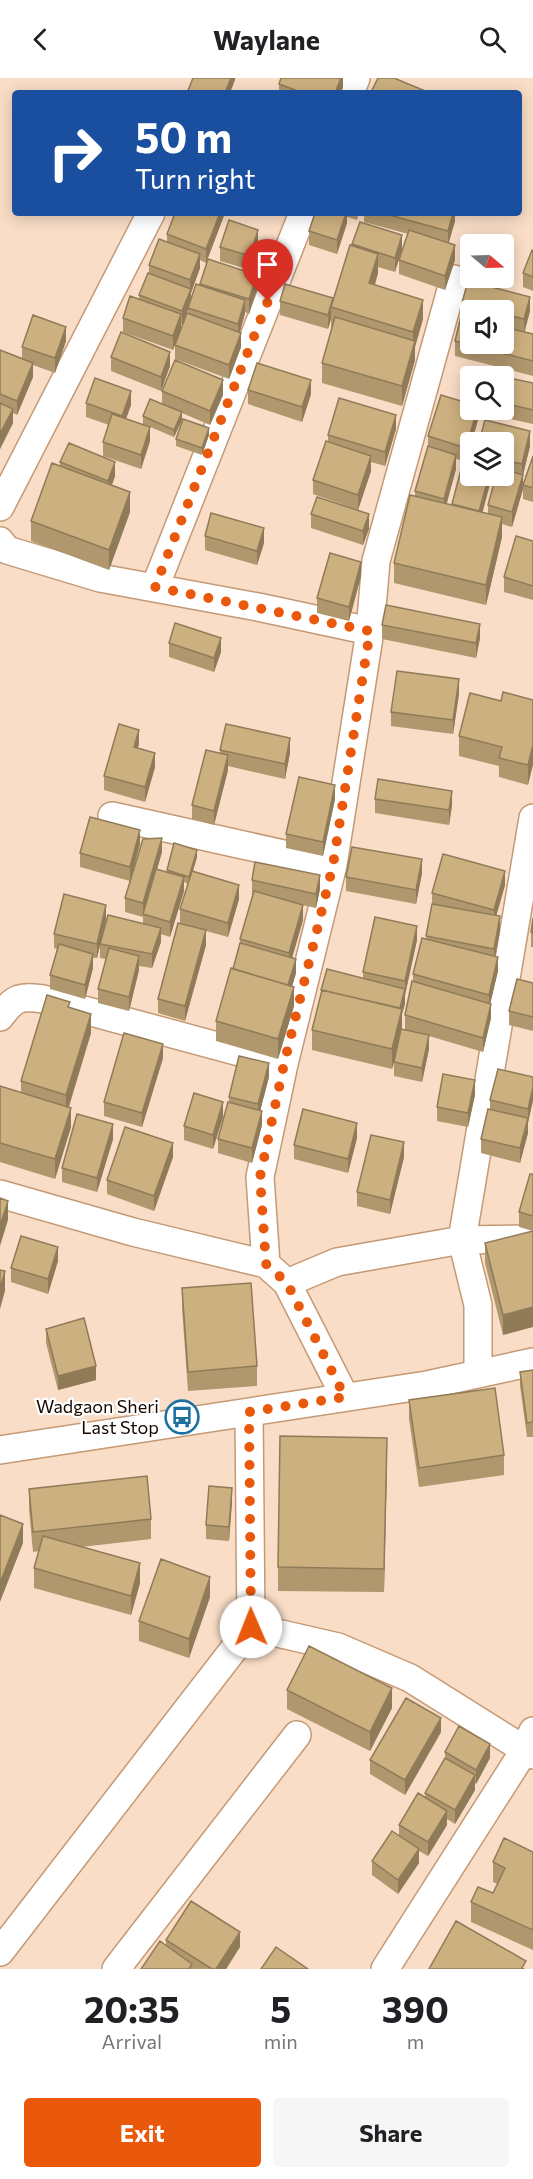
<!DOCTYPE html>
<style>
:root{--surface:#fff;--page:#f6f6f6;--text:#202124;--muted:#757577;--accent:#ea580c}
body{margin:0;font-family:Commissioner,sans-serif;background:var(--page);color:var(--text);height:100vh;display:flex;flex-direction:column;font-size:22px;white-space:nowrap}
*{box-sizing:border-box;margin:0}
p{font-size:20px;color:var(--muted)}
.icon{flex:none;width:33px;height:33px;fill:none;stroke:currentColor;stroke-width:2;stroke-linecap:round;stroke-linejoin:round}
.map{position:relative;height:1891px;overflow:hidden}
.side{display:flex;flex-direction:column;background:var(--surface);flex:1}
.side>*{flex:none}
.guide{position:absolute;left:12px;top:12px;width:510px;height:126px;border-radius:6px;box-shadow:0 3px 15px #0003;background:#1a4fa0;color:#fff;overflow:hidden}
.needle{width:39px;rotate:109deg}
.buttons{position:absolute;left:460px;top:156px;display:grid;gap:12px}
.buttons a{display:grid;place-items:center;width:54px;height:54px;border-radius:6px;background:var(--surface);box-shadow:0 3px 15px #0003;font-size:30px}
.pin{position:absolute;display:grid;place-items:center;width:51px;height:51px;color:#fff;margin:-62px -26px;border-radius:50% 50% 50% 0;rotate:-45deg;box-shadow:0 0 6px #0007}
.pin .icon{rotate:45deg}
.me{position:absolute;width:66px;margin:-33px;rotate:359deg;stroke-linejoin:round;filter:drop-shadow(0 0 4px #0008)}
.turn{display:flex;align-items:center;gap:21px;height:126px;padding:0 24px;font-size:27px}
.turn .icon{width:78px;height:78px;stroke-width:2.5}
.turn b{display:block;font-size:42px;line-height:51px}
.eta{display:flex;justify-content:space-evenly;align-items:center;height:102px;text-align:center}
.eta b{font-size:36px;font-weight:700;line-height:42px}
.cta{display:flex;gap:12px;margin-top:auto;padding:12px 24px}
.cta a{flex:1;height:69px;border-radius:6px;background:var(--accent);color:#fff;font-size:24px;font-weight:700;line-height:69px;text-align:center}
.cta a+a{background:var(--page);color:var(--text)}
header{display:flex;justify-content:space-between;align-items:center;height:78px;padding:0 24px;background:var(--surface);font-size:27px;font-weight:700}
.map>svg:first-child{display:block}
</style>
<header><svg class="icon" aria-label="back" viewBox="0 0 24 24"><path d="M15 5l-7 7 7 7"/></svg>Waylane<svg class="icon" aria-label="search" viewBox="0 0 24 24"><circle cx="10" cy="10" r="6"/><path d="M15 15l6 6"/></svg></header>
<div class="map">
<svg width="533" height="1891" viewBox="0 0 533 1891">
<rect width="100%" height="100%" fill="#f9ddc6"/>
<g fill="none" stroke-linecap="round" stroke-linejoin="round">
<defs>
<path id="minor" d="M350 15 356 0
M0 429 151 135
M0 463 7 472 100 500 258 529 370 553
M155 509 303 135
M112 738 333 787
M0 939C15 919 19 918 43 921L284 986
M0 1116 133 1154 266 1186
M287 1205 337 1184 462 1162 533 1161
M478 1296V1227L462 1162 533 740
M345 1319 287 1205 266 1186 260 1099 284 986 333 787 370 553 376 483 454 201
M0 1372 249 1334
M251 1549 338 1569 410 1600 533 1677
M0 1874 251 1549 249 1334 427 1307 533 1284
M116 1891 297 1657
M385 1891 524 1673 533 1653"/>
</defs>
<use href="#minor" stroke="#c59974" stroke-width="30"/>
<use href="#minor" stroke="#fff" stroke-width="27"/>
</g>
<path fill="#b0976d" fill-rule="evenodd" d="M343 0V9L341 15H279V6Z
M225 135 206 185 200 182V190L191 215V222L200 208V206L257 211 249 236 245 234 240 254 241 269 229 301 175 281V267L188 235V231L182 247 181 246V250L173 272 123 254V240L139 221V217L149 195V187L167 164V156Z
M315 135H359L357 142 347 139V145L337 176 309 167V153Z
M364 135H455V143L448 165 455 182 445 212 399 196V182L408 156 364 144Z
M402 157 395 194 378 189V195L375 207 423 241 415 269V282L402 328 322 305V285L332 249H331V241L328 251 280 237V223H333L352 166Z
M258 166 250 192 220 183V169Z
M533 173V213L523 209V195Z
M462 225 530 233 524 254 533 256V298L455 278V263L462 238ZM471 232H504V266H471Z
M66 263 55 295 33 287V299L17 337 13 335V345L0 371V272L22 280V269Z
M111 279 170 288 161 313 111 293Z
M471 298V332H504V299L533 305V346L478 334V342L467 381 491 398V402L482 435 488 436V427L504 398V364L530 368 523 397V411L512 449 502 446V459L486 527 394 505V485L415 418V413L428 368V358L462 324V316ZM456 381 463 383 452 427 446 426 456 391Z
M248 312 311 316 302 344 248 326Z
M162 313 223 317 210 347 182 335V342L174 359 143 346V338L162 326Z
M86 325 131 327 126 341 150 363 141 391 103 378V364L109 347 86 339Z
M396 351 385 388 371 384V393L358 432 313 416V402L328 363V357Z
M209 357 202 377 176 368V361Z
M533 378V424L523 421V407Z
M60 384 115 398 112 407 130 434 109 492 31 463V443L60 388Z
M311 436 369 451 363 467 311 450Z
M205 458 264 465 257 487 205 472Z
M533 463V522L504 514V499Z
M361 498 349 543 317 535V520Z
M382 547 480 560 476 580 382 561Z
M169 565 221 574 214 594 169 579Z
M459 616 453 656 391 648V634Z
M533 622 528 707 499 699V688L459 678V658L501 623Z
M139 666 137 670 155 689 145 724 104 712V698Z
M220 672 290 675 285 701 228 688V692L214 747 192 741V727L220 675Z
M335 721 323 778 286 770V756Z
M375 721 452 727 449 747 375 735Z
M140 766 130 803 80 789V775Z
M162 774 157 791 167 794V792L197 779 193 793 239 821 228 859 206 853V867L185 943 158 935V921L201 851 180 845V831L188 806 184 804V813L170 859 161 856V864L152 890 139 888V892L129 933 98 925V911L106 881 100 880V868L97 880H93V890L85 921 50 911V897L57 871 54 870V856L106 841 103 854 143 845V839L125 834V820Z
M422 795 416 826 346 813V799Z
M252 802 320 811 316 830 302 827 303 842 292 880 296 895 292 908 294 928 278 981 216 963V943L233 891 240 869V861L253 817H252Z
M505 807 496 838 500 853 495 878 498 893 490 926 491 940 483 974 429 958V971L422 1004 394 998V985L392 991 312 972V952L363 901V894L417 862 405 917V926L402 936V951H405V937L413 903V896L426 861 432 827V815Z
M533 840V869H531V854Z
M533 905V953L509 947V933Z
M70 929 91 955 69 1029 71 1049 55 1101 0 1084V1008L21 1014V1003Z
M163 980 142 1049 104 1038V1024Z
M269 999 260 1033 262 1047 252 1085 218 1075V1061L229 1024V1019Z
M533 999 528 1045V1055L520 1085 481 1075V1061L490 1031V1022Z
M475 1017 468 1049 437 1043V1029Z
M223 1039 213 1071 184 1062V1048Z
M357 1060 348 1095 294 1081V1067Z
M113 1061 97 1114 62 1104V1090Z
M173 1079 154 1133 107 1116V1102Z
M404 1079 390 1136 357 1128V1114Z
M533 1096V1153L519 1149V1134Z
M533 1153 503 1257 485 1185V1165Z
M58 1183 48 1216 11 1204V1190Z
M182 1210 257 1288V1308L188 1313 182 1230Z
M46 1251 96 1302 58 1312 46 1265Z
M533 1292V1359H527L520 1308V1294Z
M409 1322 504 1377V1397L419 1409 409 1341Z
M387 1383 384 1514 278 1513V1489Z
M29 1411 151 1441V1461L81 1469 140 1505 131 1537 34 1510V1490L39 1473 33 1474 29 1431Z
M232 1424 229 1463 206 1461V1447Z
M210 1519 189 1580 139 1563V1543Z
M287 1612 392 1630 370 1673 287 1631Z
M441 1654 405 1717 370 1696V1682Z
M445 1674 490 1680 476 1706 475 1705V1712L455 1746 447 1741V1747L428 1778 419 1773V1785L398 1816 372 1797V1783L399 1758V1747L425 1720V1715L445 1681Z
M533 1774V1872L471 1844V1824L493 1815 498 1806 493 1804V1784Z
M166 1862 240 1869 226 1891H141L166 1868Z"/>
<path fill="#907b59" d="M231 0H235V2L230 15H225Z
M341 0H343V9L341 15H335Z
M220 135H225L206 185V171Z
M346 135H347V145L337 176V162Z
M453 135H455V143L448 168V153Z
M258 152V166L250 192V178Z
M402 157V172L395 194V180Z
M455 167V182L445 212V198Z
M200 176V190L191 215V225L182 247V233L190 211V202Z
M378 176V195L369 224V205Z
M257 197V211L249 236V221Z
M530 219V233L524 256V241Z
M333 220 331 229V241L328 251V237Z
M245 222V236L238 260V246Z
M423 222V241L415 269V282L402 328V308L413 268V254Z
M181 236V250L173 272V258Z
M66 249V263L55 295V280Z
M241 255V269L229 301V287Z
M170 274V288L161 313V299Z
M33 285V299L17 337V323Z
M223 302V317L210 347V333Z
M311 302V316L302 344V329Z
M131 313V327L122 352V338Z
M13 331V345L0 371V356Z
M477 332H478V342L466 384V370Z
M182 334V342L174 359V352Z
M396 337V351L385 388V374Z
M150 349V363L141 391V377Z
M209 350V357L202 377V370Z
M530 353V368L522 401V386Z
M456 377V391L444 436V421Z
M371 378V393L358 432V417Z
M115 384V398L108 417V403Z
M523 397V411L512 449V434Z
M489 398H491V402L479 448V433Z
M130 414V434L109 492V472Z
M369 436V451L363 467V453Z
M502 439V459L486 527V507Z
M264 450V465L257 487V473Z
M361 484V498L349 543V529Z
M480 546V560L476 580V565Z
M221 560V574L214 594V580Z
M459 601V616L453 656V642Z
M139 652V666L134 683V669Z
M290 660V675L285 701V686Z
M533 667V687L528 707V687Z
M155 675V689L145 724V709Z
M228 677V692L214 747V733Z
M335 707V721L323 778V764Z
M452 713V727L449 747V732Z
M140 752V766L130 803V789Z
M162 760V774L144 836H143V825Z
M197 772V779L189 806V799Z
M422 781V795L416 826V812Z
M505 793V807L494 846V832Z
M320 797V811L316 830V816Z
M184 799V813L170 859V844Z
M239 807V821L228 859V845Z
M106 827V841L97 880V866Z
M303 827V842L289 890V875Z
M500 838V853L494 885V871Z
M417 848V862L405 917V903Z
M161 850V864L152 890V876Z
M206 852V867L185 943V928Z
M93 876V890L85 921V907Z
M139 878V892L129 933V919Z
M498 879V893L489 931V917Z
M296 881V895L288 923V908Z
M294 909V928L278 981V961Z
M405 911V926L402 936V950L392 991V971L399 932Z
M491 926V940L483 974V960Z
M91 936V955L66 1037V1017Z
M429 957V971L422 1004V990Z
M163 966V980L142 1049V1035Z
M269 985V999L258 1041V1026Z
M475 1002V1017L468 1049V1035Z
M533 1009V1023L528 1045V1055L520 1085V1070L528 1041V1031Z
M223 1024V1039L213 1071V1057Z
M71 1030V1049L55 1101V1081Z
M262 1033V1047L252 1085V1070Z
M357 1045V1060L348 1095V1081Z
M113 1046V1061L97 1114V1100Z
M404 1064V1079L390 1136V1122Z
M173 1065V1079L154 1133V1118Z
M8 1123V1142L0 1168V1148Z
M58 1169V1183L48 1216V1201Z
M5 1193V1213L0 1231V1211Z
M533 1229V1249L503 1257V1237Z
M96 1288V1302L58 1312V1298Z
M387 1360V1383L384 1514V1491Z
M232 1410V1424L229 1463V1449Z
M23 1446V1465L0 1524V1505Z
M140 1485V1505L131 1537V1518Z
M210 1499V1519L189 1580V1561Z
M392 1610V1630L370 1673V1654Z
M441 1640V1654L405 1717V1702Z
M490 1666V1680L476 1706V1692Z
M475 1697V1712L455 1746V1732Z
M447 1733V1747L428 1778V1764Z
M419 1771V1785L398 1816V1802Z
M240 1854V1869L226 1891H216Z"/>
<path fill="#cdb07f" stroke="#907b59" stroke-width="1.5" d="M193 0H231L225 15H187Z
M281 0H341L335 15H303L279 6Z
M378 0H394L430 15H379L372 12Z
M175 135H220L206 171 167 156Z
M315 135H346L337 162 309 153Z
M382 135H453L448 153Z
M229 142 258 152 250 178 220 169Z
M360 144 402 157 395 180 352 166Z
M409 152 455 167 445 198 399 182Z
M159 161 200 176 190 202 149 187Z
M350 167 378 176 369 205 423 222 413 254 331 229Z
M532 172 533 173V199L523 195Z
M208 181 257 197 249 221 200 206Z
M148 195 191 211 182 233 139 217Z
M468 203 530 219 524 241 504 236V232H491L462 225Z
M196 206 245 222 238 246 188 230Z
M285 206 333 220 328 237 280 223Z
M130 218 181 236 173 258 123 240Z
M187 235 241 255 229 287 175 267Z
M33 237 66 249 55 280 22 269Z
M461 238 471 241V266H504V249L533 256V283L455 263Z
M335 239 415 263 402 308 322 285Z
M121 254 170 274 161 299 111 279Z
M0 272 33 285 17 323 0 316Z
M175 282 223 302 210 333 162 313Z
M257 285 311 302 302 329 248 312Z
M468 291 502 298H471V318L462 316Z
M504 299 533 305V332L504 325Z
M95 300 131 313 122 338 86 325Z
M441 317 471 326V332H477L466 370 428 358Z
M339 320 396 337 385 374 328 357Z
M150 321 182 334 174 352 143 338Z
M0 325 13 331 0 356Z
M112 336 150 349 141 377 103 364Z
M183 341 209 350 202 370 176 361Z
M485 342 530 353 522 386 504 382V364H479Z
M326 363 371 378 358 417 313 402Z
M69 365 115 384 108 403 60 384Z
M428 368 456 377 444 421 415 413Z
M533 378V410L523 407Z
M464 380 471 382V398H489L479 433 452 426Z
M52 385 130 414 109 472 31 443Z
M504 391 523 397 512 434 488 427 496 398H504Z
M410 417 502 439 486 507 394 485Z
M317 419 369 436 363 453 311 436Z
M211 435 264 450 257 473 205 458Z
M516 458 533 463V508L504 499Z
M330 475 361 484 349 529 317 520Z
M386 527 480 546 476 565 382 547Z
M175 545 221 560 214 580 169 565Z
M397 593 459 601 453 642 391 634Z
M503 614 533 622V667L528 687 499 680 502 669 459 658 470 615 501 623Z
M119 646 139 652 134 669 155 675 145 709 104 698Z
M226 646 290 660 285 686 220 672Z
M206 672 228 677 214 733 192 727Z
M299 699 335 707 323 764 286 756Z
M378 701 452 713 449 732 375 721Z
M90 739 140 752 130 789 80 775Z
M162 760 143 825 125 820 143 761Z
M174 765 197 772 189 799 167 792Z
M352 769 422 781 416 812 346 799Z
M443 776 505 793 494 832 432 815Z
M255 784 320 797 316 816 252 802Z
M156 791 184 799 170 844 143 836Z
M192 793 239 807 228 845 180 831Z
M254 813 303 827 289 875 240 861Z
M64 816 106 827 97 866 54 856Z
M432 826 500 838 494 871 426 858Z
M108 837 161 850 152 876 100 866Z
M375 839 417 848 405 903 363 894Z
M533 840V855L531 854Z
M178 845 206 852 185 928 158 921Z
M422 860 498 879 489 917 413 896Z
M240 865 296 881 288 907 233 891Z
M59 866 93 876 85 907 50 897Z
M109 870 139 878 129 919 98 911Z
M231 890 294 909 278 961 216 943Z
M327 891 405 911 400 930 321 912Z
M517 901 533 905V939L509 933Z
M412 903 491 926 483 960 405 937Z
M322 912 402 931 392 971 312 952Z
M47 917 70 924 68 929 91 936 66 1017 21 1003Z
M401 951 429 957 422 990 394 984Z
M124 955 163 966 142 1035 104 1024Z
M239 978 269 985 258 1026 229 1019Z
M498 991 533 999V1009L528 1031 490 1022Z
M443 996 475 1002 468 1035 437 1029Z
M0 1008 71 1030 55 1081 0 1065Z
M194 1015 223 1024 213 1057 184 1048Z
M228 1024 262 1033 252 1070 218 1061Z
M303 1031 357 1045 348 1081 294 1067Z
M488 1031 528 1040 520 1070 481 1061Z
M77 1036 113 1046 97 1100 62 1090Z
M125 1049 173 1065 154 1118 107 1102Z
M371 1057 404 1064 390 1122 357 1114Z
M530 1096H533V1138L519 1134Z
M0 1120 8 1123 0 1148Z
M533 1153V1229L503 1237 485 1165Z
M21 1158 58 1169 48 1201 11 1190Z
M0 1192 5 1193 0 1211Z
M251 1205 257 1288 188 1294 182 1210Z
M84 1240 96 1288 58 1298 46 1251Z
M533 1292V1344L527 1345 520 1294Z
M495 1310 504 1377 419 1390 409 1322Z
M280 1358 387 1360 384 1491 278 1489Z
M147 1398 151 1441 33 1454 29 1411Z
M209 1408 232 1410 229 1449 206 1447Z
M0 1437 23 1446 0 1505Z
M43 1458 140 1485 131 1518 34 1490Z
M161 1481 210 1499 189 1561 139 1543Z
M309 1568 392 1610 370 1654 287 1612Z
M406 1620 441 1640 405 1702 370 1682Z
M459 1648 490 1666 476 1692 445 1674Z
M445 1680 475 1697 455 1732 425 1715Z
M418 1715 447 1733 428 1764 399 1747Z
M392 1753 419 1771 398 1802 372 1783Z
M504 1760 533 1774V1852L471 1824 478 1809 493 1815 505 1790 493 1784Z
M191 1823 240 1854 216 1891H212L166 1862Z
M456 1843 526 1883 522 1890 524 1891H429Z
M160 1863 192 1886 189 1891H141Z
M276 1869 308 1891H261Z"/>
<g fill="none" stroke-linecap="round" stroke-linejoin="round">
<path stroke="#ea580c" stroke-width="10" stroke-dasharray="0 18" d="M251 1549 249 1334 345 1319 287 1205 266 1186 260 1099 284 986 333 787 370 553 155 509 268 223"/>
</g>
<defs>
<symbol id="bus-ring" viewBox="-11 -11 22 22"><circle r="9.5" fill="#fff" stroke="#1e70a1" stroke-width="1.5"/><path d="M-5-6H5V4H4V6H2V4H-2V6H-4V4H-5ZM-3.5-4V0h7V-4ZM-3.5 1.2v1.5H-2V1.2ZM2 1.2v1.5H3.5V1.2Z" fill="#1e70a1"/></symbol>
</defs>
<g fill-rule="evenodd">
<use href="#bus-ring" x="163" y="1320" width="38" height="38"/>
</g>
<g text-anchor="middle" stroke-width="4.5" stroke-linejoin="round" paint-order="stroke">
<g font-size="18" fill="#180800" stroke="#fff" text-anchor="end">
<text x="159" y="1335">Wadgaon Sheri<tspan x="159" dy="21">Last Stop</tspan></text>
</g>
</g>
</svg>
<div class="buttons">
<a><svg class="needle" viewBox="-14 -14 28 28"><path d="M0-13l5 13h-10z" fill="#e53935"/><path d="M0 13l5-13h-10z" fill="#757577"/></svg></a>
<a><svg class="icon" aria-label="sound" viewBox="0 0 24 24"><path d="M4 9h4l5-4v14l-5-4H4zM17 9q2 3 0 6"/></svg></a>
<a><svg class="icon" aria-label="search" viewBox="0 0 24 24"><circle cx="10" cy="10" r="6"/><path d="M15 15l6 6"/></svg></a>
<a><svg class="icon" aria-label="layers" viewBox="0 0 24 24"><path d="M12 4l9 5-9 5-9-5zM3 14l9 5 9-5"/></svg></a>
</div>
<div class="pin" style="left:268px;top:223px;background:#d93025"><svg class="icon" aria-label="arrive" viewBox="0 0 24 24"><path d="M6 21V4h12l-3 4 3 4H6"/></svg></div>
<svg class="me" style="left:251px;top:1549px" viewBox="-20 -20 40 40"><circle r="19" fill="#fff"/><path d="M0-13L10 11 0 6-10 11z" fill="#ea580c"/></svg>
<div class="guide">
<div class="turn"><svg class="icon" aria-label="right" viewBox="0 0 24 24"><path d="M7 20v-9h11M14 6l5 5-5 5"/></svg><div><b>50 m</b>Turn right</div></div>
</div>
</div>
<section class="side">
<div class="eta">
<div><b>20:35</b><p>Arrival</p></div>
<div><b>5</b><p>min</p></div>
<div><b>390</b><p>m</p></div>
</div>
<div class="cta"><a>Exit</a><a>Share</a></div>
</section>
